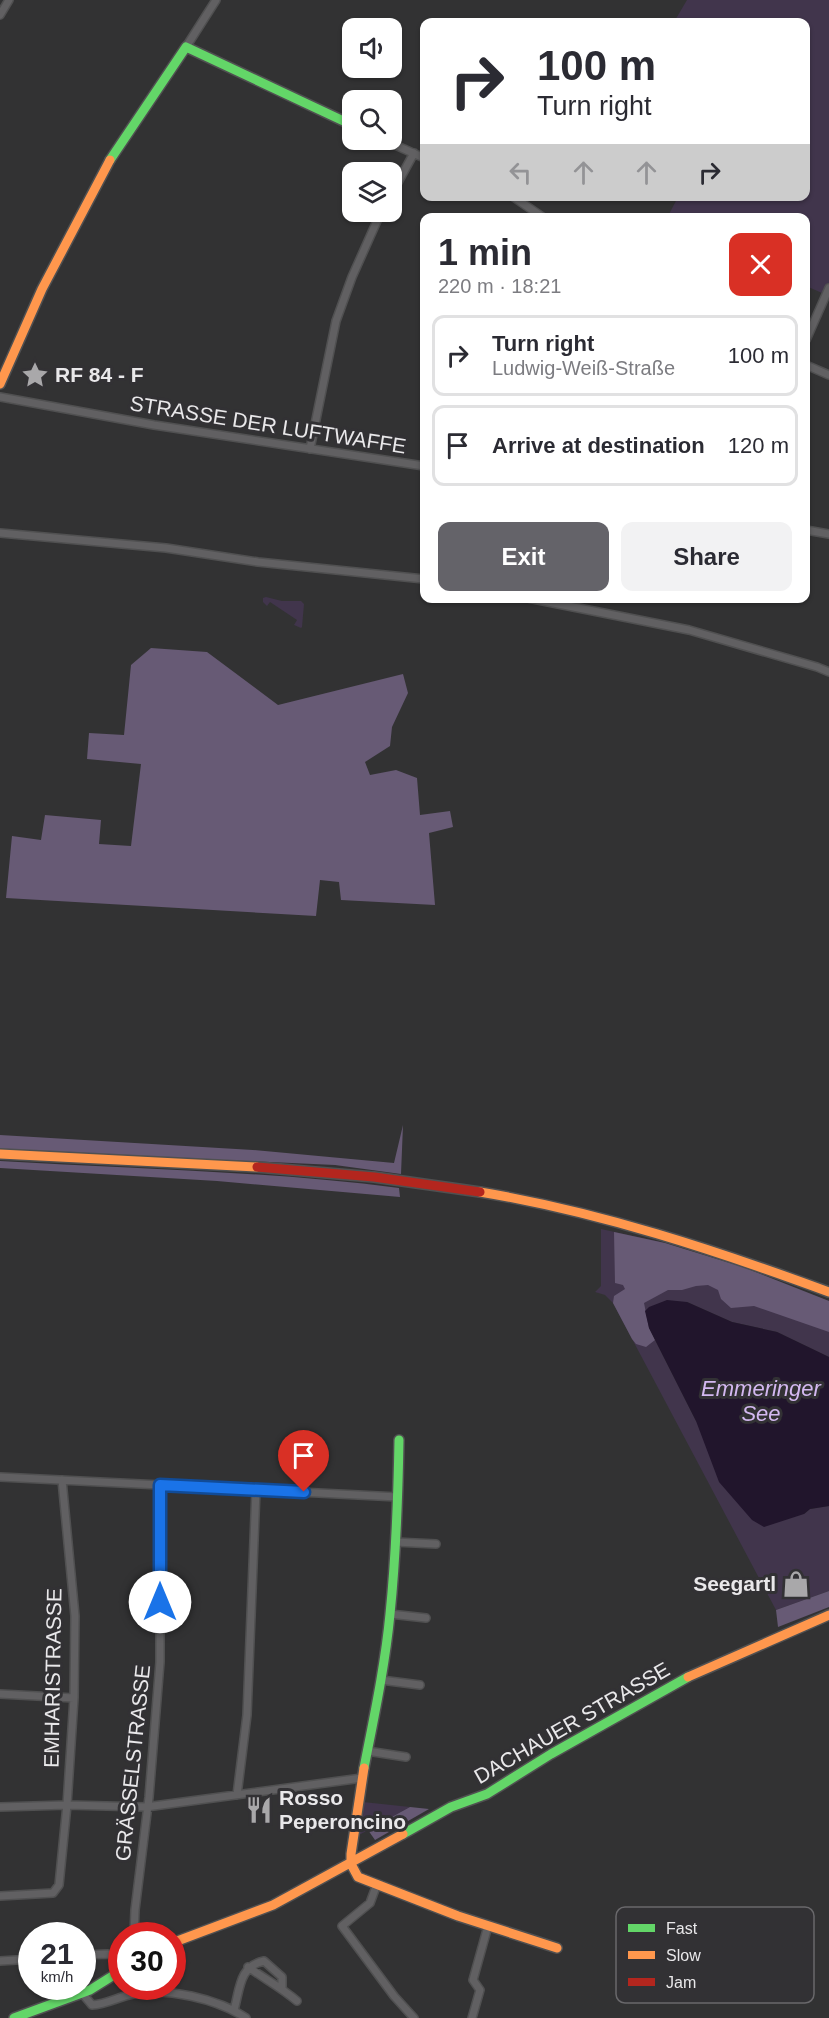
<!DOCTYPE html>
<meta charset="utf-8">
<style>
:root{--surface:#fff;--page:#f2f2f3;--text:#2b2b33;--muted:#7c7c81;--line:#e1e1e2;--accent:#646369}
body{margin:0;font-family:Arial,sans-serif;background:var(--page);color:var(--text);height:100vh;display:flex;flex-direction:column;font-size:22px;white-space:nowrap}
*{box-sizing:border-box;margin:0}
p{font-size:20px;color:var(--muted)}
.icon{flex:none;width:33px;height:33px;fill:none;stroke:currentColor;stroke-width:2;stroke-linecap:round;stroke-linejoin:round}
.map{position:relative;flex:1;overflow:hidden}
.drawer{position:absolute;left:420px;top:213px;width:390px;height:390px;display:flex;flex-direction:column;background:var(--surface);border-radius:12px;box-shadow:0 2px 4px #0004}
.drawer>*{flex:none}
.banner{position:absolute;left:420px;top:18px;width:390px;height:183px;border-radius:12px;box-shadow:0 2px 4px #0004;background:#fff;color:var(--text);overflow:hidden}
.tools{position:absolute;left:342px;top:18px;display:grid;gap:12px}
.tools a{display:grid;place-items:center;width:60px;height:60px;border-radius:12px;background:var(--surface);box-shadow:0 2px 4px #0004;font-size:30px}
.speed{position:absolute;left:18px;top:1922px;display:flex;gap:12px;font-size:30px;font-weight:700;text-align:center}
.speed>*{display:grid;place-content:center;width:78px;height:78px;border-radius:50%;background:var(--surface);box-shadow:0 2px 4px #0004;line-height:1}
.speed small{font-size:15px;font-weight:400}
.speed .limit{border:9px solid #d22;background:#fff;color:#111}
.pin{position:absolute;display:grid;place-items:center;width:51px;height:51px;color:#fff;margin:-62px -26px;border-radius:50% 50% 50% 0;rotate:-45deg;box-shadow:0 0 6px #0007}
.pin .icon{rotate:45deg}
.me{position:absolute;width:66px;margin:-33px;rotate:0deg;stroke-linejoin:round;filter:drop-shadow(0 0 4px #0008)}
.turn{display:flex;align-items:center;gap:21px;height:126px;padding:0 18px;font-size:27px}
.turn .icon{width:78px;height:78px;stroke-width:2.5}
.turn b{display:block;font-size:42px;line-height:51px}
.lanes{display:flex;align-items:center;height:57px;padding:0 18px;background:#0003;justify-content:center;gap:30px;direction:ltr}
.lanes .off{opacity:.35}
.round{display:grid;place-items:center;flex:none;width:63px;height:63px;border-radius:12px;background:var(--page)}
.summary{display:flex;align-items:center;justify-content:space-between;height:102px;padding:0 18px}
h1{font-size:36px;font-weight:700;line-height:45px}
.button{display:flex;gap:12px;margin-top:auto;padding:12px 18px}
.button a{flex:1;height:69px;border-radius:12px;background:var(--accent);color:#fff;font-size:24px;font-weight:700;line-height:69px;text-align:center}
.button a+a{background:var(--page);color:var(--text)}
ul{padding:0;list-style:none}
li{display:flex;align-items:center;gap:18px;height:81px;margin:0 12px 9px;padding:0 6px;border:3px solid var(--line);border-radius:12px}
li div{flex:1}
li b{display:block;font-size:22px}
li em{font-style:normal}
.map>svg:first-child{display:block}
</style>
<div class="map">
<svg width="829" height="2018" viewBox="0 0 829 2018">
<rect width="100%" height="100%" fill="#323233"/>
<path fill="#41354c" d="M687 0H829V296L806 286V218H667L678 197 806 196V22H674Z
M266 597 282 601H301L304 604 302 627 301 628 294 625 297 620 270 602 267 606 263 602V598Z
M601 1229 665 1243 829 1301V1357L777 1332 732 1322 687 1302 649 1328 696 1421 804 1514 810 1509 829 1506V1591L776 1610 613 1303 605 1295 595 1292 601 1286Z
M363 1802 410 1807 359 1835Z"/>
<path fill="#675a75" d="M151 648 207 652 278 705 403 674 408 693 392 727 390 746 365 762 370 775 396 770 417 778 420 815 450 811 453 827 429 833 435 905 341 900 339 882 320 880 316 916 6 898 12 836 41 840 45 815 101 820 99 844 131 846 141 764 87 759 89 733 124 735 131 665Z
M403 1125 401 1174 335 1165 0 1150V1135L253 1150 394 1163Z
M0 1161C133 1169 267 1171 399 1188L400 1197 217 1181 0 1168Z
M614 1232 665 1243 743 1267 829 1301V1332L754 1306 731 1308 721 1299 718 1290 708 1285 696 1286 682 1290H668L644 1303 649 1328 655 1340 646 1347 636 1344 632 1339 613 1303 614 1296 625 1289 623 1285 615 1283Z
M829 1591V1607L778 1627 776 1610Z
M410 1807 429 1809 375 1840 368 1830Z"/>
<path fill="#21152c" d="M667 1300 687 1302 732 1322 777 1332 829 1357V1506L810 1509 804 1514 764 1527 752 1520 719 1482 696 1421 649 1328 645 1311 649 1307Z"/>
<g fill="none" stroke-linecap="round" stroke-linejoin="round">
<defs>
<path id="street" d="M0 15 9 0
M186 47 216 0
M384 140 424 158
M392 193 414 153
M512 196 544 218
M806 340 829 288
M806 365 829 375
M0 397 154 425 424 466
M310 449 336 321 352 277 381 212
M806 530 829 534
M0 533 166 548 258 562 424 579
M528 598 689 630 817 667 829 672
M0 1477 398 1497
M395 1542 436 1544
M390 1614 426 1618
M381 1680 420 1685
M0 1694 74 1698
M367 1751 406 1757
M237 1795 247 1715 256 1490
M0 1807 67 1805 146 1807 362 1778
M377 1884 370 1903 342 1926 394 1996 414 2018
M0 1896 53 1893 59 1885 67 1805 74 1698 75 1616 62 1480
M134 1935 135 1910 149 1797 160 1662V1485
M82 1955 108 1954 122 1958
M0 1961 32 1959
M248 1967C265 1979 282 1988 297 2001
M82 1993 92 2005C107 2004 118 1997 133 1994 167 1987 218 1999 246 2018
M234 2010C240 1989 239 1966 264 1961L282 1977V1988
M472 2018 480 1990 473 1980 488 1926"/>
<path id="fast" d="M110 160 186 47 352 125
M364 1768C374 1717 385 1666 390 1614 396 1556 398 1498 399 1440
M403 1834 451 1807 487 1794 551 1754 688 1677
M14 2018 90 1990 122 1970"/>
<path id="slow" d="M0 384 42 289 110 160
M0 1154 257 1167
M480 1192C600 1212 715 1250 829 1292
M688 1677 829 1615
M364 1768 351 1854V1864L358 1877 458 1916 557 1948
M172 1943 273 1905 403 1834"/>
<path id="jam" d="M257 1167 374 1177 480 1192"/>
</defs>
<use href="#street" stroke="#505051" stroke-width="10"/>
<use href="#fast" stroke="#505051" stroke-width="12"/>
<use href="#slow" stroke="#505051" stroke-width="12"/>
<use href="#jam" stroke="#505051" stroke-width="12"/>
<use href="#street" stroke="#616062" stroke-width="7"/>
<use href="#fast" stroke="#63d668" stroke-width="9"/>
<use href="#slow" stroke="#ff974d" stroke-width="9"/>
<use href="#jam" stroke="#b3261e" stroke-width="9"/>
</g>
<g fill="none" stroke-linecap="round" stroke-linejoin="round">
<defs>
<path id="route" d="M160 1602V1485L304 1492"/>
</defs>
<use href="#route" stroke="#114b97" stroke-width="15"/>
<use href="#route" stroke="#1a73e8" stroke-width="10"/>
</g>
<defs>
<symbol id="sight-bare" viewBox="-9 -9 18 18"><path d="M0-6L1.8-2.2L6-1.7L2.9 1.2L3.7 5.4L0 3.3L-3.7 5.4L-2.9 1.2L-6-1.7L-1.8-2.2Z" fill="#a9a8aa" stroke="#323134" stroke-width="2.5" paint-order="stroke"/></symbol>
<symbol id="shop-bare" viewBox="-9 -9 18 18"><path d="M-5-2.5h2.3a2.7 3.5 0 0 1 5.4 0H5L5.5 6h-11ZM-1.5-2.5h3a1.5 2.3 0 0 0-3 0Z" fill="#a9a8aa" stroke="#323134" stroke-width="2.5" paint-order="stroke"/></symbol>
<symbol id="restaurant-bare" viewBox="-9 -9 18 18"><path d="M-5-6h1v4h1v-4h1v4h1v-4h1v5L-1.5 .5V6h-2V.5L-5-1ZM5-6V6H3V1.5H1.5Q1.5-4 5-6Z" fill="#a9a8aa" stroke="#323134" stroke-width="2.5" paint-order="stroke"/></symbol>
</defs>
<g fill-rule="evenodd">
<use href="#sight-bare" x="16" y="356" width="38" height="38"/>
<use href="#shop-bare" x="777" y="1565" width="38" height="38"/>
<use href="#restaurant-bare" x="240" y="1791" width="38" height="38"/>
</g>
<g text-anchor="middle" stroke-width="6" stroke-linejoin="round" paint-order="stroke">
<g font-size="21" font-weight="bold" fill="#e9e8ea" stroke="#323134" text-anchor="start">
<text x="55" y="382">RF 84 - F</text>
<text x="776" y="1591" text-anchor="end">Seegartl</text>
<text x="279" y="1805">Rosso<tspan x="279" dy="24">Peperoncino</tspan></text>
</g>
<g font-size="21" fill="#e9e8ea" stroke="#323134">
<text transform="translate(268 425) rotate(9)" y="7">STRASSE DER LUFTWAFFE</text>
<text transform="translate(53 1678) rotate(-89)" y="7">EMHARISTRASSE</text>
<text transform="translate(572 1723) rotate(-30)" y="7">DACHAUER STRASSE</text>
<text transform="translate(133 1763) rotate(-84)" y="7">GRÄSSELSTRASSE</text>
</g>
<g font-size="22" font-style="italic" fill="#d3b8f0" stroke="#323134">
<text x="761" y="1396">Emmeringer<tspan x="761" dy="25">See</tspan></text>
</g>
</g>
<rect x="616" y="1907" width="198" height="96" rx="9" fill="#323134" stroke="#69686b" stroke-width="1.5"/>
<rect x="628" y="1924" width="27" height="8" fill="#63d668"/>
<rect x="628" y="1951" width="27" height="8" fill="#ff974d"/>
<rect x="628" y="1978" width="27" height="8" fill="#b3261e"/>
<g font-size="16" fill="#e9e8ea">
<text x="666" y="1934">Fast</text>
<text x="666" y="1961">Slow</text>
<text x="666" y="1988">Jam</text>
</g>
</svg>
<div class="tools">
<a><svg class="icon" aria-label="sound" viewBox="0 0 24 24"><path d="M4 9h4l5-4v14l-5-4H4zM17 9q2 3 0 6"/></svg></a>
<a><svg class="icon" aria-label="search" viewBox="0 0 24 24"><circle cx="10" cy="10" r="6"/><path d="M15 15l6 6"/></svg></a>
<a><svg class="icon" aria-label="layers" viewBox="0 0 24 24"><path d="M12 4l9 5-9 5-9-5zM3 14l9 5 9-5"/></svg></a>
</div>
<div class="speed"><div>21<small>km/h</small></div><div class="limit">30</div></div>
<div class="pin" style="left:304px;top:1492px;background:#d93025"><svg class="icon" aria-label="arrive" viewBox="0 0 24 24"><path d="M6 21V4h12l-3 4 3 4H6"/></svg></div>
<svg class="me" style="left:160px;top:1602px" viewBox="-20 -20 40 40"><circle r="19" fill="#fff"/><path d="M0-13L10 11 0 6-10 11z" fill="#1a73e8"/></svg>
<div class="banner">
<div class="turn"><svg class="icon" aria-label="right" viewBox="0 0 24 24"><path d="M7 20v-9h11M14 6l5 5-5 5"/></svg><div><b>100 m</b>Turn right</div></div>
<div class="lanes"><svg class="icon off" aria-label="left" viewBox="0 0 24 24"><path d="M17 20v-9H6M10 6l-5 5 5 5"/></svg><svg class="icon off" aria-label="ahead" viewBox="0 0 24 24"><path d="M12 20V5M6 11l6-6 6 6"/></svg><svg class="icon off" aria-label="ahead" viewBox="0 0 24 24"><path d="M12 20V5M6 11l6-6 6 6"/></svg><svg class="icon" aria-label="right" viewBox="0 0 24 24"><path d="M7 20v-9h11M14 6l5 5-5 5"/></svg></div>
</div>
<section class="drawer">
<div class="summary"><div><h1>1 min</h1><p>220 m · 18:21</p></div><a class="round" style="background:#d93025;color:#fff"><svg class="icon" aria-label="close" viewBox="0 0 24 24"><path d="M6 6l12 12M18 6L6 18"/></svg></a></div>
<ul>
<li><svg class="icon" aria-label="right" viewBox="0 0 24 24"><path d="M7 20v-9h11M14 6l5 5-5 5"/></svg><div><b>Turn right</b><p>Ludwig-Weiß-Straße</p></div><em>100 m</em></li>
<li><svg class="icon" aria-label="arrive" viewBox="0 0 24 24"><path d="M6 21V4h12l-3 4 3 4H6"/></svg><div><b>Arrive at destination</b></div><em>120 m</em></li>
</ul>
<div class="button"><a>Exit</a><a>Share</a></div>
</section>
</div>
